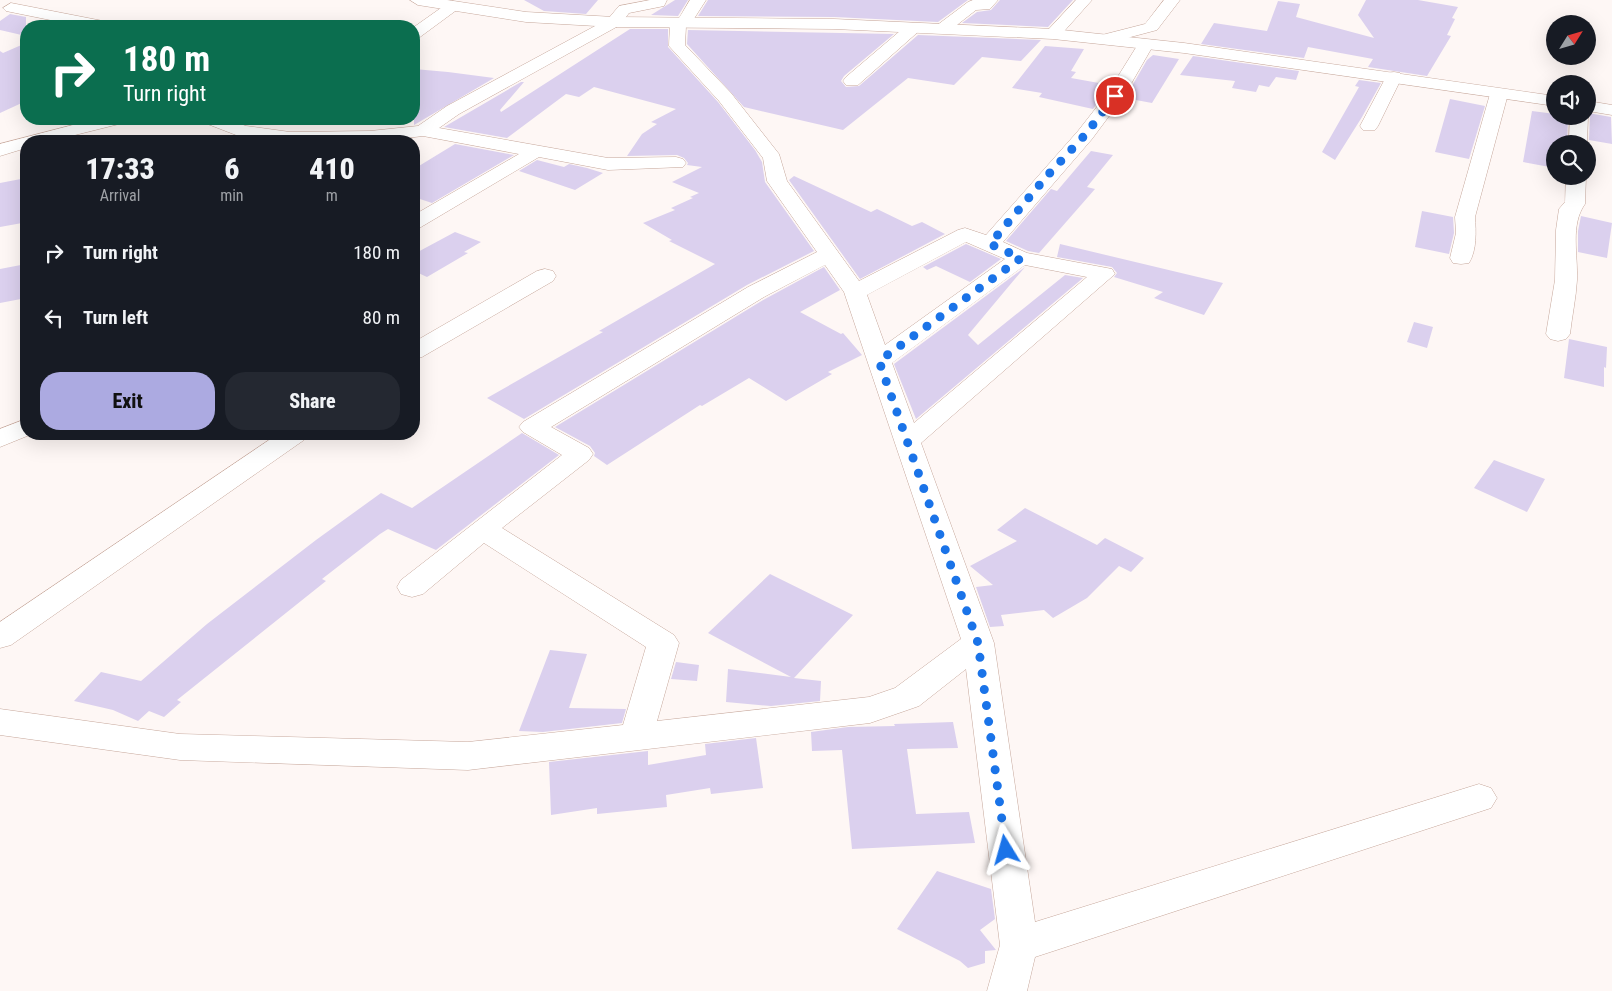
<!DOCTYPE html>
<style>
:root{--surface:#171b24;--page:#242831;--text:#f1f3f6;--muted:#9ea1a6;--accent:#acaae1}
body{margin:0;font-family:"Roboto Condensed",sans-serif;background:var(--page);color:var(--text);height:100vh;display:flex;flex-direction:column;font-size:19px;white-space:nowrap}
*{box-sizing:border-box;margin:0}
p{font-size:16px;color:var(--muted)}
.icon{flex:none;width:28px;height:28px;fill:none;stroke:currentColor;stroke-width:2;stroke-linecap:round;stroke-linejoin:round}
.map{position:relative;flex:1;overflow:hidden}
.drawer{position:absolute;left:20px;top:135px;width:400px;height:305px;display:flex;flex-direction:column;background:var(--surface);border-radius:20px;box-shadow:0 5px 20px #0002}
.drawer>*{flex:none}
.hud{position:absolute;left:20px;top:20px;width:400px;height:105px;border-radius:20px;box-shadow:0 5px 20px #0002;background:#0b6e4f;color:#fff;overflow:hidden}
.needle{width:32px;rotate:53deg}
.tools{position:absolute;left:1546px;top:15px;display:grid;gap:10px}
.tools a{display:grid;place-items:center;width:50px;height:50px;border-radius:50%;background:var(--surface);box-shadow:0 5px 20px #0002;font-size:25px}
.pin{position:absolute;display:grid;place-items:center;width:42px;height:42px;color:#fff;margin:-21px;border:2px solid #fff;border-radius:50%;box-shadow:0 1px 5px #0007}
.me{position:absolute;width:55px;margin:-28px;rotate:352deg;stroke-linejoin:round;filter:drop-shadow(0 0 4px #0008)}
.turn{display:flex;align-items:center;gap:18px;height:105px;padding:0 20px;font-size:22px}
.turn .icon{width:65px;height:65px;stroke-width:2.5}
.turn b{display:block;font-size:35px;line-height:42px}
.eta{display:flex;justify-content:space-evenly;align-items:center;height:85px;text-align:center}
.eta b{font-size:30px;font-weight:800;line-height:35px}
.cta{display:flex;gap:10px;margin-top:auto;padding:10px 20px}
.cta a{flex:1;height:58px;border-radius:20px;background:var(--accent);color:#111;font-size:20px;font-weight:800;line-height:58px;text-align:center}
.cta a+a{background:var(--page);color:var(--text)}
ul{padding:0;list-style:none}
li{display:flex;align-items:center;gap:15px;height:65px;padding:0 20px}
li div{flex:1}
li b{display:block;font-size:19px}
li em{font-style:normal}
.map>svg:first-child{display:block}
</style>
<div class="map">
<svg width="1612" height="991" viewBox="0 0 1612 991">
<rect width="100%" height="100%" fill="#fef7f5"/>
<path fill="#dbd0ee" d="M524 0H598L586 14 544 11Z
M675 0H688L678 16 651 15Z
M708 0H968L938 22 834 17 698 16Z
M1000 0H1073L1048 27 962 23 977 12 991 10Z
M1366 0H1418L1458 7 1452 18 1455 19 1447 35 1451 36 1427 76 1368 67 1373 59 1308 47 1304 58 1201 44 1214 23 1267 31 1278 1 1300 4 1296 17 1374 38 1358 15Z
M10 14 26 17V36L0 30V21Z
M630 29H668V47L718 102 755 150 762 162 765 182 814 251 747 285 524 419 487 398 603 332 599 331 715 264 669 241 672 240 643 223 675 210 671 208 693 198 690 197 699 193 672 182 702 167 687 165 688 163 684 158 677 155 627 156 642 134 657 124 651 122 676 109 594 87 579 97 566 94 507 138 444 127 521 82H524L500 110 501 112Z
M688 30 894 34 844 76 841 81 846 87 859 86 918 35 1041 40 1021 61 982 57 954 85 908 78 843 130 744 107 687 44Z
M26 43V64L23 66 26 68V101L0 113V51L3 53Z
M1045 46 1084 49 1071 71 1076 72 1071 78 1110 85 1093 109 1039 97 1042 93 1012 88Z
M1153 55 1179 59 1152 103 1125 98 1147 60Z
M1193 56 1299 71 1296 80 1276 77 1269 87 1259 85 1256 92 1232 88 1235 81 1180 75Z
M414 69 448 72 494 78 414 125Z
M1359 80 1381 83 1362 117 1335 160 1322 152 1359 87 1355 86Z
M1450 99 1485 106 1469 159 1435 152Z
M1532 111 1555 114V116L1568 117 1567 144H1555V168L1523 162Z
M1588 113 1611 117 1612 144 1589 140 1590 116Z
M455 144 514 155 432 203 414 197V169Z
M1091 151 1113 155 1087 187 1095 189 1039 253 1028 251 1006 241 1051 189 1057 191Z
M537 160 564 167 569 164 587 168 603 173 575 190 519 171Z
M794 176 871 212 877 209 912 226 922 222 945 234 860 279 789 180Z
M26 178V219L22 220V223L0 227V183Z
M1422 211 1453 217 1454 233 1449 254 1415 247Z
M1581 216 1612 223 1607 258 1578 252V231Z
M455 232 481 242 464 252 468 253 427 277 414 271V254Z
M966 244 1001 259 970 282 936 266 927 270 923 267Z
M1060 244 1223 283 1204 315 1154 298 1163 292 1114 277 1117 273 1112 267 1057 257Z
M26 264V298L0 303V269Z
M824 267 840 290 800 312 841 334 843 333 862 355 828 372 832 374 786 401 749 378 702 406 700 405 607 465 594 456 595 453 590 446 555 427 765 299Z
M1025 267 968 335 978 345 1065 275 1083 278 916 419 894 364Z
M1414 322 1433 327 1427 348 1407 342Z
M1569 339 1607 347 1606 368 1604 367V387L1564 378Z
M522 433 559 455 436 550 388 529 380 534 322 579 326 581 177 700 181 702 164 717 149 711 138 721 113 710 74 701 101 672 141 681 207 624 316 540 381 493 412 508Z
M1494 460 1545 479 1527 512 1474 488Z
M1025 508 1097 545 1105 538 1144 558 1131 572 1119 566 1087 598 1053 618 1044 610 1001 615 1004 626 990 627 976 587 993 585 970 566 1017 541 997 530Z
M770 574 853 615 794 678 821 681 820 701 771 706 726 702 728 669 791 677 708 633Z
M550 650 587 654 569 708 626 709 622 723 543 732 519 731Z
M676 662 699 665 697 681 671 679Z
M953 722 958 748 907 749 916 814 969 812 975 843 852 849 842 750 812 751 811 732 848 727 895 726 894 724Z
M756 738 763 788 711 794 710 788 666 795 667 807 597 814V808L551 815 549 762 648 751V765L706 755 705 744Z
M937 871 991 889 995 919 980 930 996 950 985 951V963L968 968 960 961 897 929Z"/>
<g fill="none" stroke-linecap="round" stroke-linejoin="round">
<defs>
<path id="minor" d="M650 0H667L664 6 629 13 620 25 459 114 439 128 608 158 676 157 683 159 686 163 683 167 608 170 539 157 421 227 414 229V215L519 154 423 136 381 141H274L236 135 205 123 202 119H227L246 126 290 132 370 131 418 126 447 106 608 19 619 6Z
M690 0H706L690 25 686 26 685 45 731 93 779 154 787 181 859 281 958 230 965 228 986 235 1078 131 1107 94 1140 41H1152L1154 44 1124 96 1092 139 1003 242 1027 253 1112 269 1115 274 921 443 994 643 1035 922 1479 784 1491 788 1497 798 1491 808 1035 957 1027 991H987L1000 945 966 669 919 706 870 723 468 770 180 760 0 735V709L180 734 468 742 623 725 646 647 484 543 423 594 412 597 401 594 397 587 401 580 562 455 523 432 519 427 523 422 748 287 817 252 767 181 763 158 719 101 669 46 670 22 672 19 679 18ZM966 242 1005 259 885 345 867 295ZM825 265 844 292 961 639 895 688 869 697 657 721 679 643 674 635 502 528 589 460 593 454 589 448 551 427 764 297ZM1025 265 1087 277 914 423 892 363Z
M973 0H998L990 9 976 10 948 32H936L934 29 936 26 968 2Z
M1076 0H1092L1059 37H1047L1045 34 1047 31Z
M1164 0H1180L1157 30 1108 43 1100 38 1102 35 1145 24Z
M453 1 461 6 458 9 420 37 414 39V27L448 3Z
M11 3 103 21 111 26H80L6 11 3 8Z
M913 23 921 28 919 31 858 85H846L843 81 846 77 907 25Z
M1394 72 1400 73 1402 77 1378 126 1375 130H1363L1360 126 1386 77 1388 73Z
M1499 89 1505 90 1508 94 1475 217C1476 231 1477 250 1469 263L1461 264 1453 263 1450 258 1456 233 1455 217 1490 94 1493 90Z
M1570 116H1588L1587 144H1569Z
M96 119H126L123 123 51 141H26V148L0 156V144Z
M1566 176H1586L1585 204C1570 225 1578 254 1577 280 1576 298 1572 316 1570 334L1566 339 1558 341 1550 339 1546 334 1555 280 1556 230 1559 209 1565 202Z
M545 269 553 271 556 276 553 281 422 357 414 359V342L537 271Z
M26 419V434H32L0 447V429Z
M278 434H308L304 440 11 645 0 648V622Z"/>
<path id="major" d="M410 0H447L526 12 614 17 834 19 1053 29 1184 43 1555 96V106L1184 53 1053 39 834 29 614 27 526 22 418 5Z
M1588 101 1612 105V115L1588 111Z"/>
</defs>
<use href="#minor" stroke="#c6a79b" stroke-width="1"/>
<use href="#major" stroke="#c6a79b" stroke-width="1"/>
<use href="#minor" fill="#fff" fill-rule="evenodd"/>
<use href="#major" fill="#fff" fill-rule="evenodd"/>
</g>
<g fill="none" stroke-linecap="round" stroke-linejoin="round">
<path stroke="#1a73e8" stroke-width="9" stroke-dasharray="0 16.2" d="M1006 850 978 643 879 361 1021 258 990 244 1047 176 1085 135 1115 96"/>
</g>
</svg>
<div class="tools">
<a><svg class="needle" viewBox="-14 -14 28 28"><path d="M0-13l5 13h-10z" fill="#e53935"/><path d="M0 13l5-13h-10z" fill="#9ea1a6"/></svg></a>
<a><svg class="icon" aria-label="sound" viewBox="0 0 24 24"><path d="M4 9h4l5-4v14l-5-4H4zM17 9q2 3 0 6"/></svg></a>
<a><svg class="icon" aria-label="search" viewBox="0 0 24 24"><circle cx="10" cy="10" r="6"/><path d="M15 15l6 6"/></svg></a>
</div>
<div class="pin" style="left:1115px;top:96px;background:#d93025"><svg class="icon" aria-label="arrive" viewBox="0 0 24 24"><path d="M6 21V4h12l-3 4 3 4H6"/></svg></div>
<svg class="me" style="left:1006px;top:850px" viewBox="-20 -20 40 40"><path d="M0-17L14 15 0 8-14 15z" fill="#1a73e8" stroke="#fff" stroke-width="4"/></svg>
<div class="hud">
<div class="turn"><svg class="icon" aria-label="right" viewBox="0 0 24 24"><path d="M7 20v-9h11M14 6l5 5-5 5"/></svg><div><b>180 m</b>Turn right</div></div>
</div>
<section class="drawer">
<div class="eta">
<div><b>17:33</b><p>Arrival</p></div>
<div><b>6</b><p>min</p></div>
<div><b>410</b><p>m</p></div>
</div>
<ul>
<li><svg class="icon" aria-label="right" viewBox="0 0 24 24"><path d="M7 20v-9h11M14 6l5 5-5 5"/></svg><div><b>Turn right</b></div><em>180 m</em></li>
<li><svg class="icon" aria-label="left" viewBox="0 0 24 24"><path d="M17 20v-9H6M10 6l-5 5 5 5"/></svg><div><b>Turn left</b></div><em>80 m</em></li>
</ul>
<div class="cta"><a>Exit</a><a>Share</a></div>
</section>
</div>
